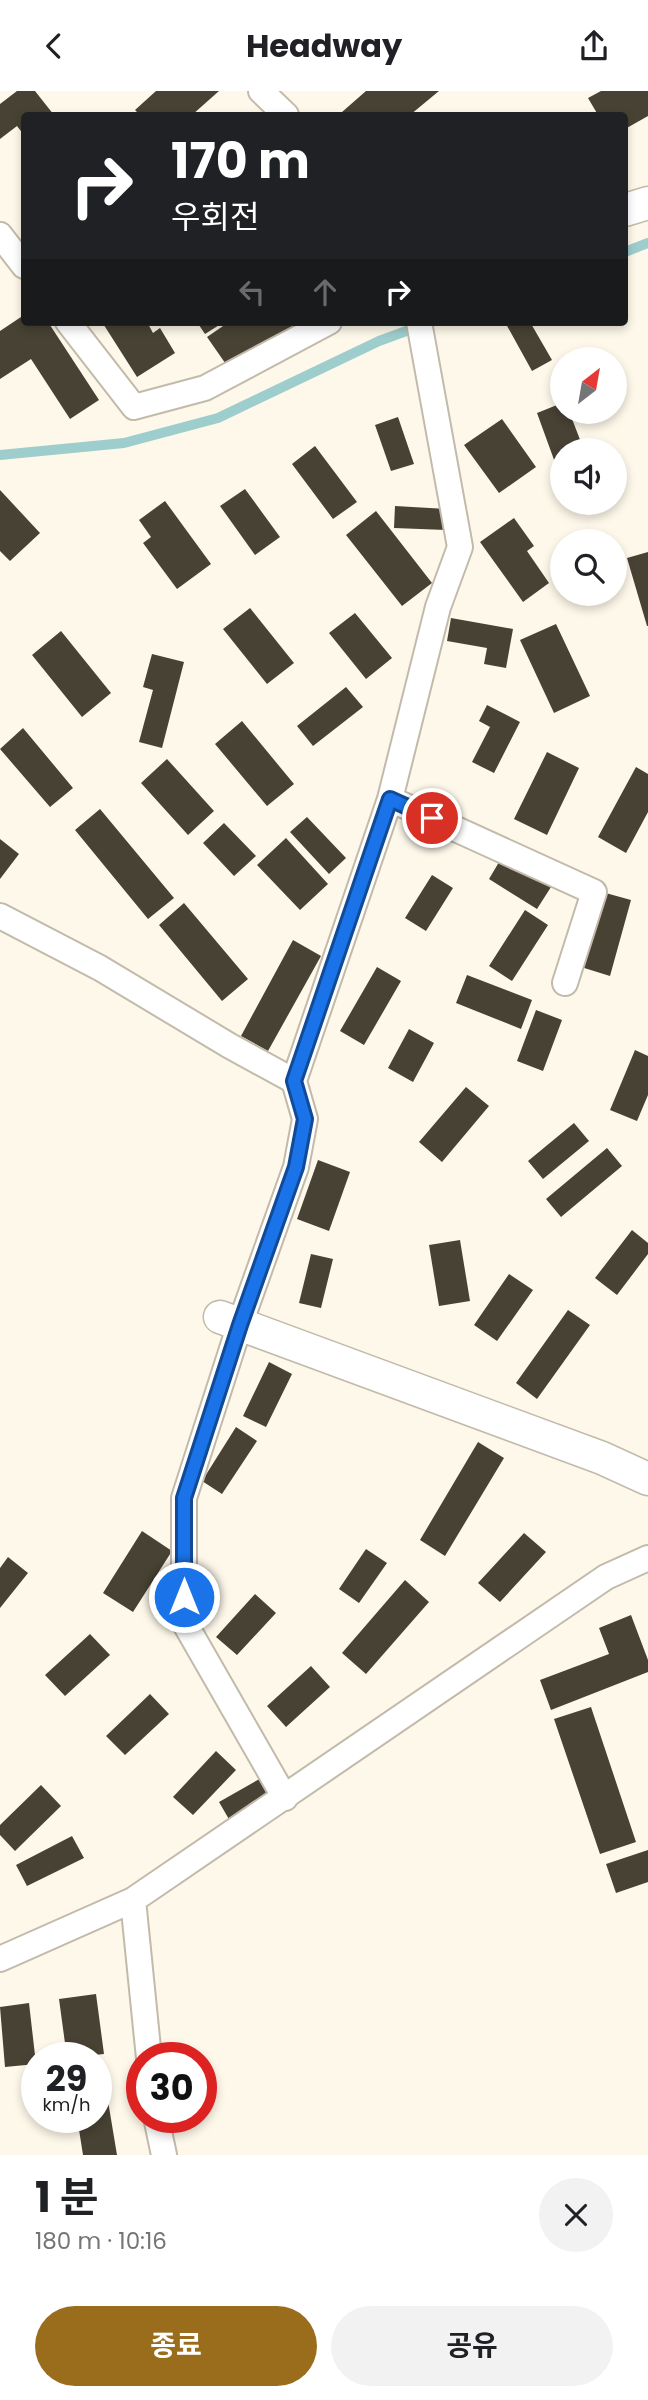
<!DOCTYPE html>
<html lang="ko">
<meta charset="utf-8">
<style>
:root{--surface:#fff;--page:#f2f2f2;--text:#202124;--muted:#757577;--accent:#9a6d1c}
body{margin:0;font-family:Poppins,"Noto Sans KR",sans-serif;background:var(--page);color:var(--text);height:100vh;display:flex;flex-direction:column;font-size:26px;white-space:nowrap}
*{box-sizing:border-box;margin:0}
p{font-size:23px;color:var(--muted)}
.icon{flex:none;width:38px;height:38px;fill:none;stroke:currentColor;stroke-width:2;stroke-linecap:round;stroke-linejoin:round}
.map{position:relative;height:2064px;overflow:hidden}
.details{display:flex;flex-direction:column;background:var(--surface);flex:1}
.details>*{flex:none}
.guide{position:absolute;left:21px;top:21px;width:607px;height:214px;border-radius:7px;box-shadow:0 4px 10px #0003;background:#202124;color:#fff;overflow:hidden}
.needle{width:46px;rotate:31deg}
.fabs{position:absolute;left:550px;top:256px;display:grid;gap:14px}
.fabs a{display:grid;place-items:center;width:77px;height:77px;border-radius:50%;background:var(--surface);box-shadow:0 4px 10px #0003;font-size:35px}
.speed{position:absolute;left:21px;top:1951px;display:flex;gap:14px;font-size:35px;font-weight:700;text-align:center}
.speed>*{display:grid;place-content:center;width:91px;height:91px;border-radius:50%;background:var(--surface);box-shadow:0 4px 10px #0003;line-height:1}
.speed small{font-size:18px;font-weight:400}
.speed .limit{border:10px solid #d22;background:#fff;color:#111}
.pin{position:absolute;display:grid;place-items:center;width:60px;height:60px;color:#fff;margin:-30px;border:4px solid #fff;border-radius:50%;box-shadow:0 2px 7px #0007}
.me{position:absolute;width:77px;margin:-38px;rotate:0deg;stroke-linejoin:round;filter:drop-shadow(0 0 5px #0008)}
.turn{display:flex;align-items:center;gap:24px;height:147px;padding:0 35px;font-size:32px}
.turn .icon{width:91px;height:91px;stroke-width:2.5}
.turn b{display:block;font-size:49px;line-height:60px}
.lanes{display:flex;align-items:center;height:66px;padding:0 35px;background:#0003;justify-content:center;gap:35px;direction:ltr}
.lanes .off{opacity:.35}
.round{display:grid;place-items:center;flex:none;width:74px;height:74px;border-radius:37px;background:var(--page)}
.head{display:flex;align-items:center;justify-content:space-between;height:119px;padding:0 35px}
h1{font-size:42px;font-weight:700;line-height:52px}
.button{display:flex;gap:14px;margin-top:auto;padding:14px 35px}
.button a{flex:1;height:80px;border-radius:42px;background:var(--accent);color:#fff;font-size:28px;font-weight:700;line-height:80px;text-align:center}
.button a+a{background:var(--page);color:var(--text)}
header{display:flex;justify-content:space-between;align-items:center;height:91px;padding:0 35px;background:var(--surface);font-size:32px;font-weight:700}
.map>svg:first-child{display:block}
</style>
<header><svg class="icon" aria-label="back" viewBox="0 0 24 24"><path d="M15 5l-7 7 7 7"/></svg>Headway<svg class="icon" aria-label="share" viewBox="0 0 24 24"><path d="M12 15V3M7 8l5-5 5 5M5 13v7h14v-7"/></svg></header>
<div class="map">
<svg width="648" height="2064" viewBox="0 0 648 2064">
<rect width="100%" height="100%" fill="#fef8ea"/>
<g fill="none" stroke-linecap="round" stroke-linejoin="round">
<path stroke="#9ecdcd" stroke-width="10" d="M625 161 648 152
M0 364 124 352 218 327 379 250 420 235"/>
</g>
<path fill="#484234" d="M17 0H35L54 24H24V44L17 35 0 48V13Z
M156 0H219L192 24H140L135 19Z
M366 0H439L410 24H345L342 21Z
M601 0H648V25L625 38V24H598L588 7Z
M24 224V231H48L99 309 70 328 31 268 0 288V240Z
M102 231H147L153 242 160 237 175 262 137 286Z
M197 231H224L205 243Z
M229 231H302L230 279 207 246Z
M509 231H530L552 269 532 280 506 233Z
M562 312V320H569L584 359H562L561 388 537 322Z
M398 326 414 373 391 380 375 334Z
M502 328 536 376 499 402 464 354Z
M315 355 357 411 333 428 292 373Z
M245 398 280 446 255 464 220 415Z
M0 399 40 442 10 470 0 460Z
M165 410 211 473 177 498 143 452 151 446 139 429Z
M395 415 447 418 446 439 394 437Z
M376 420 432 492 402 515 346 444Z
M514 427 534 455 527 460 549 492 523 511 480 451Z
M648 461V535H647L627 467Z
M250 517 294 572 267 593 223 538Z
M355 522 392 567 366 588 329 542Z
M451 527 513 538 506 577 484 573 487 557 447 550Z
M556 533 590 605 554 622 520 549Z
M61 540 111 602 82 626 32 564Z
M152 563 184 571 162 657 139 651 153 599 143 596Z
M346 596 363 616 313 655 297 635Z
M487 614 520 631 494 682 472 671 490 636 479 630Z
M242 630 294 693 267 715 215 653Z
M23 637 73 697 50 716 0 658Z
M547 661 579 677 547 744 514 728Z
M167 668 214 720 188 744 141 692Z
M636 676 648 683V721L626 762 598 746Z
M100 718 174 807 148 828 75 739Z
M307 726 346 767 329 783 290 741Z
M224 732 256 765 234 785 203 752Z
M286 747 328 793 300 819 257 774Z
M0 748 19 763 0 788Z
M502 766 551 796 537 818 489 788Z
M432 784 453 797 426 840 405 827Z
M602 801 631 809 610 885 581 876Z
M184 812 248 888 222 910 159 834Z
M525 819 548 834 512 890 489 875Z
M293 849 321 865 268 960 241 945Z
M377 876 401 890 364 954 340 940Z
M467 884 532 909 521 938 456 912Z
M536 919 562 929 543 980 517 970Z
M409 938 434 952 413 991 388 977Z
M635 959 648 965V1004L637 1030 610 1019Z
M466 996 489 1015 442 1071 419 1051Z
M574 1032 589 1050 543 1088 528 1070Z
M607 1057 622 1075 561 1126 546 1108Z
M318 1069 350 1081 329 1140 297 1128Z
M632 1139 648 1152V1163L617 1204 595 1187Z
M460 1149 470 1210 439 1215 429 1154Z
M311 1163 333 1168 321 1217 299 1212Z
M509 1183 533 1199 497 1250 474 1234Z
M568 1219 590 1234 537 1308 516 1292Z
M269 1271 292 1283 266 1336 243 1325Z
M236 1336 257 1350 222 1403 202 1390Z
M478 1351 504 1367 445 1465 420 1449Z
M142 1440 172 1460 133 1521 103 1502Z
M524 1442 546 1461 500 1511 478 1492Z
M366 1458 387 1472 359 1512 339 1498Z
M8 1466 28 1482 0 1517V1477Z
M405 1489 429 1511 366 1583 342 1562Z
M255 1503 276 1522 237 1564 216 1546Z
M631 1524 648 1569V1581L551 1619 540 1589 609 1563 599 1537Z
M90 1543 110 1564 65 1605 45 1584Z
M311 1575 330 1596 286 1636 267 1615Z
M150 1603 169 1623 125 1664 106 1645Z
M591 1616 636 1751 600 1763 554 1628Z
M216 1660 236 1679 193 1724 173 1706Z
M263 1686 274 1704 230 1730 219 1711Z
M41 1694 61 1715 15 1760 0 1744V1734Z
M72 1745 84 1767 27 1795 16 1774Z
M648 1759V1791L616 1802 606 1773Z
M96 1903 104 1963 67 1967 59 1908Z
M29 1912 36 1973 5 1976 0 1916Z
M107 2004 117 2064H83L77 2026H96V2006Z"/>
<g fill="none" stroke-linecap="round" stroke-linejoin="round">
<defs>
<path id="minor" d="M261 0 286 24
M0 144 24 175
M68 231 134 316 205 297 329 231
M390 708 594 801 565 892
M0 825 100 877 230 955 294 990 305 1028 296 1076 240 1233 184 1407V1531L285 1707
M294 990 390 708 438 516 460 456 419 231
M133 1809 149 1967
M0 1868 133 1809 606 1486 648 1467
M156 2026 164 2064"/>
<path id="tertiary" d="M625 119 648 112
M220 1226 602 1367 648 1388"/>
</defs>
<use href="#minor" stroke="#c2baaa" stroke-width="28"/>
<use href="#tertiary" stroke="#c2baaa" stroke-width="35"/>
<use href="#minor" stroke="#fff" stroke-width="24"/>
<use href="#tertiary" stroke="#fff" stroke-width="32"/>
</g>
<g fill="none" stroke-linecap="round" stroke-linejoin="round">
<defs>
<path id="route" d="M184 1506V1407L240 1234 296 1076 305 1028 294 990 390 708 432 727"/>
</defs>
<use href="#route" stroke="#114b97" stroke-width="18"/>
<use href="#route" stroke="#1a73e8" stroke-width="12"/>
</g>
</svg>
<div class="fabs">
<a><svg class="needle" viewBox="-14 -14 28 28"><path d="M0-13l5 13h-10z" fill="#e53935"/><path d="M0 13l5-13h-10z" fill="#757577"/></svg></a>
<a><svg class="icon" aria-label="sound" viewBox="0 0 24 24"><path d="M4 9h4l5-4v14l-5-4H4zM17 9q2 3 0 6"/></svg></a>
<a><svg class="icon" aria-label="search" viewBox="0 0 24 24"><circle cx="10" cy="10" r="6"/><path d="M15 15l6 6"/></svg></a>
</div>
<div class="speed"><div>29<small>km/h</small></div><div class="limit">30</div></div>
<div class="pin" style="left:432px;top:727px;background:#d93025"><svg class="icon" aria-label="arrive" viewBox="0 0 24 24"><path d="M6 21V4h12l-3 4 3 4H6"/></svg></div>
<svg class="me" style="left:184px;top:1506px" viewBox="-20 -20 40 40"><circle r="17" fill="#1a73e8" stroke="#fff" stroke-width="3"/><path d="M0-11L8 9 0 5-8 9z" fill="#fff"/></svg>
<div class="guide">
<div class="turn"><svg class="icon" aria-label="right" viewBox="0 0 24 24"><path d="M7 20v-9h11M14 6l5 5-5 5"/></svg><div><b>170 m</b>우회전</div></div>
<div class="lanes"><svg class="icon off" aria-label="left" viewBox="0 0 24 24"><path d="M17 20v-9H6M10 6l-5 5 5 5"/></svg><svg class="icon off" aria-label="ahead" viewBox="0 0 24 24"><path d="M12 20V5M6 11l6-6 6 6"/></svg><svg class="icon" aria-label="right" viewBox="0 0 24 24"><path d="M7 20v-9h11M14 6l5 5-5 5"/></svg></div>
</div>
</div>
<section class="details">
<div class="head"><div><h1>1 분</h1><p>180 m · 10:16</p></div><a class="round"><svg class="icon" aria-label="close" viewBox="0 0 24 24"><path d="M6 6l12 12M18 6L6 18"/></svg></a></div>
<div class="button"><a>종료</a><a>공유</a></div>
</section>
